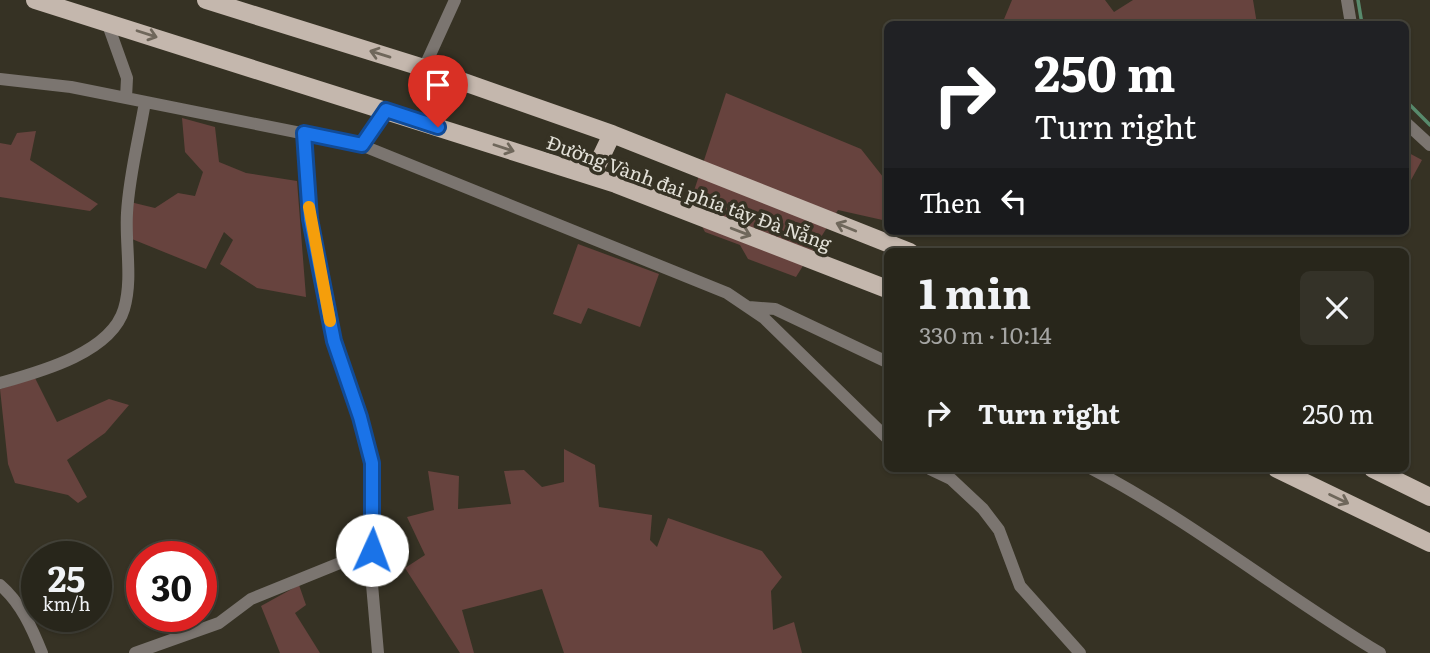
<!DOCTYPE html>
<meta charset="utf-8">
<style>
:root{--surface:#28261b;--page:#343228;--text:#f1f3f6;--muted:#a5a5a3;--line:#44433a}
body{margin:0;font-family:Literata,serif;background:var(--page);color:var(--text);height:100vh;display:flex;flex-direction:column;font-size:26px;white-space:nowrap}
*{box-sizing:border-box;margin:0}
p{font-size:23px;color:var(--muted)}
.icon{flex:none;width:38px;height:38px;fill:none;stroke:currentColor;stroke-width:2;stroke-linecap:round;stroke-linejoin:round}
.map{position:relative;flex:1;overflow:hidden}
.sheet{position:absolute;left:884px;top:248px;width:525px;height:224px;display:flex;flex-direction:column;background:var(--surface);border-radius:10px;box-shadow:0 2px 5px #0004,0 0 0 2px var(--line)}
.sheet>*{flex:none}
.guide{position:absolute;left:884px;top:21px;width:525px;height:214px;border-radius:10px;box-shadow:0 2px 5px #0004,0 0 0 2px var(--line);background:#202124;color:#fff;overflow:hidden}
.speed{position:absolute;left:21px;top:541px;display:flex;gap:14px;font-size:35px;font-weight:700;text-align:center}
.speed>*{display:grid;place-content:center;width:91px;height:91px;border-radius:50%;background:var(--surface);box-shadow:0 2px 5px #0004,0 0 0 2px var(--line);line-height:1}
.speed small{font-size:18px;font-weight:400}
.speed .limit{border:10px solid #d22;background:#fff;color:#111}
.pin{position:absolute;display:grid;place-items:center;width:60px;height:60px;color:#fff;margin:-72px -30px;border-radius:50% 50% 50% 0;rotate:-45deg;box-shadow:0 0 7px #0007}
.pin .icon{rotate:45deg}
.me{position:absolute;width:77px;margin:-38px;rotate:2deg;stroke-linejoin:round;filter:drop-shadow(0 0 5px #0008)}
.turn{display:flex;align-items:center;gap:24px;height:147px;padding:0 35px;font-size:32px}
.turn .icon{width:91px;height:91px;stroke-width:2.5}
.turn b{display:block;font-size:49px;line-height:60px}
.then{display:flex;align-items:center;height:66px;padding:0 35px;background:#0003;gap:14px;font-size:26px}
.round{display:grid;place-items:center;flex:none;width:74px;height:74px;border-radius:10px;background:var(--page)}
.overview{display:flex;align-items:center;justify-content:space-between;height:119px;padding:0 35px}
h1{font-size:42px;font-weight:700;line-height:52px}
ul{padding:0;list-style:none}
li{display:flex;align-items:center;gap:21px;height:91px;padding:0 35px}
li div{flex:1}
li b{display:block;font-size:26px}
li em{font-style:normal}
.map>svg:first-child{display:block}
</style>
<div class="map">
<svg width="1430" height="653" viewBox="0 0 1430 653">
<rect width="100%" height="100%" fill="#363224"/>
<path fill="#67433e" d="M1012 0H1105L1114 12 1133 0H1253L1257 24H1119L1098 19 1087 24H1002Z
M726 93 861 149 887 182V221L838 210 796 277 748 259 740 245 705 232 690 203Z
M182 118 215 127 219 162 246 173 297 181 306 297 257 288 220 264 233 240 224 232 206 269 122 235V200L155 208 178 193 195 196 203 172 185 152Z
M36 131 30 160 98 204 90 211 0 197V143L11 145 17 133Z
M1407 152 1422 160 1405 191V155Z
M578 244 659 274 640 327 588 308 581 324 553 314Z
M35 378 57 422 109 399 129 405 105 433 67 460 87 497 78 503 68 495 15 483 8 464 0 389Z
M564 449 595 465 599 507 652 515 650 540 657 547 668 518 762 551 782 577 771 591 773 630 794 622 802 653H564L542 589 462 610 474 653H460L405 568 425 555 407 517 434 510 428 471 459 476 458 509 511 504 504 471 524 470 542 487 564 482Z
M299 585 306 605 295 613 320 653H280L261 606Z"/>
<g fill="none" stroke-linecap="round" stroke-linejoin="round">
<path stroke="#588a6c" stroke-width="3.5" d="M1358 0 1362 24
M1405 100 1430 125"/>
<path stroke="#7b7570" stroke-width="12" d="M1347 0 1351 24
M107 22 127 78 126 98
M424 68 455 0
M0 79 71 87 361 145 727 293 764 318 887 438
M1405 122 1430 145
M304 133 310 219 334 341 361 417 371 463V573L378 653
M361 145 386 110
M749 307 775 309 887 362
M0 383C39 372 111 353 124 309 133 279 125 244 127 213 129 176 139 138 145 102
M930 469 951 479 983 509 999 530 1020 586 1080 653
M1092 469C1193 522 1282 594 1380 653
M0 585C21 603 32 628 42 653
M135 653 219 623 251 599 372 550"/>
<path stroke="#c4b7ad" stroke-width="18" d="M35 0 616 184 887 289
M206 0 424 68 612 134 910 252
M592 176 612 134
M1277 469 1430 543
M1373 469 1430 497"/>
</g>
<defs><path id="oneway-shaft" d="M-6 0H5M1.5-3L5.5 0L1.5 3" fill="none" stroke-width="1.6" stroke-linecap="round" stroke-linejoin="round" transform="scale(1.75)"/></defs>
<g stroke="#6f675b">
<use href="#oneway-shaft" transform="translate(147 34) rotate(18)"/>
<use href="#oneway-shaft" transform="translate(380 54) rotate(-163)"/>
<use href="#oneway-shaft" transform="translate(504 148) rotate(18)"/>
<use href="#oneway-shaft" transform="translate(846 227) rotate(-158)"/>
<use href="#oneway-shaft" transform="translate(741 232) rotate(21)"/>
<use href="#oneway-shaft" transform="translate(1339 499) rotate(26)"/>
</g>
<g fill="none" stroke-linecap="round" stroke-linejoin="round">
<defs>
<path id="route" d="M372 550V463L360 417 334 341 310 219 304 133 362 145 386 110 438 127"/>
</defs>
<use href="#route" stroke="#114b97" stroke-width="18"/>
<use href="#route" stroke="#1a73e8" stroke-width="12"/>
<path stroke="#f59e0b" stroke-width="12" d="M309 207 330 321"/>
</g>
<g text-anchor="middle" stroke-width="7" stroke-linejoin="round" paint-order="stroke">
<g font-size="19" fill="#e3e1d8" stroke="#363224">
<text transform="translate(689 193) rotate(20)" y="7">Đường Vành đai phía tây Đà Nẵng</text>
</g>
</g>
</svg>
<div class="speed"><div>25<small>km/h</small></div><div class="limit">30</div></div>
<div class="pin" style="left:438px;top:127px;background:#d93025"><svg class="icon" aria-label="arrive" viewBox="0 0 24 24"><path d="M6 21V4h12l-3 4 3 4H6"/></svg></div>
<svg class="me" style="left:372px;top:550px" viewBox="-20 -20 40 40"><circle r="19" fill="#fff"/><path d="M0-13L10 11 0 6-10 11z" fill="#1a73e8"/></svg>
<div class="guide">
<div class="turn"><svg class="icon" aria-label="right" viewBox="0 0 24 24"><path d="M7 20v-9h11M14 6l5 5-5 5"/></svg><div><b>250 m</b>Turn right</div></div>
<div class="then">Then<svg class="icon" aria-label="left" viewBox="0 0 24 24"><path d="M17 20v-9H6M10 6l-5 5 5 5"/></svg></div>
</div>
<section class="sheet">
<div class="overview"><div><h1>1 min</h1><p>330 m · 10:14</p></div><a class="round"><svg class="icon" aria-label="close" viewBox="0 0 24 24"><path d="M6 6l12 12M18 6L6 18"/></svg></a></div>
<ul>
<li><svg class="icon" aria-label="right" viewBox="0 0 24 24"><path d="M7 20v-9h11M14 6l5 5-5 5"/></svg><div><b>Turn right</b></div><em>250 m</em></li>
</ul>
</section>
</div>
